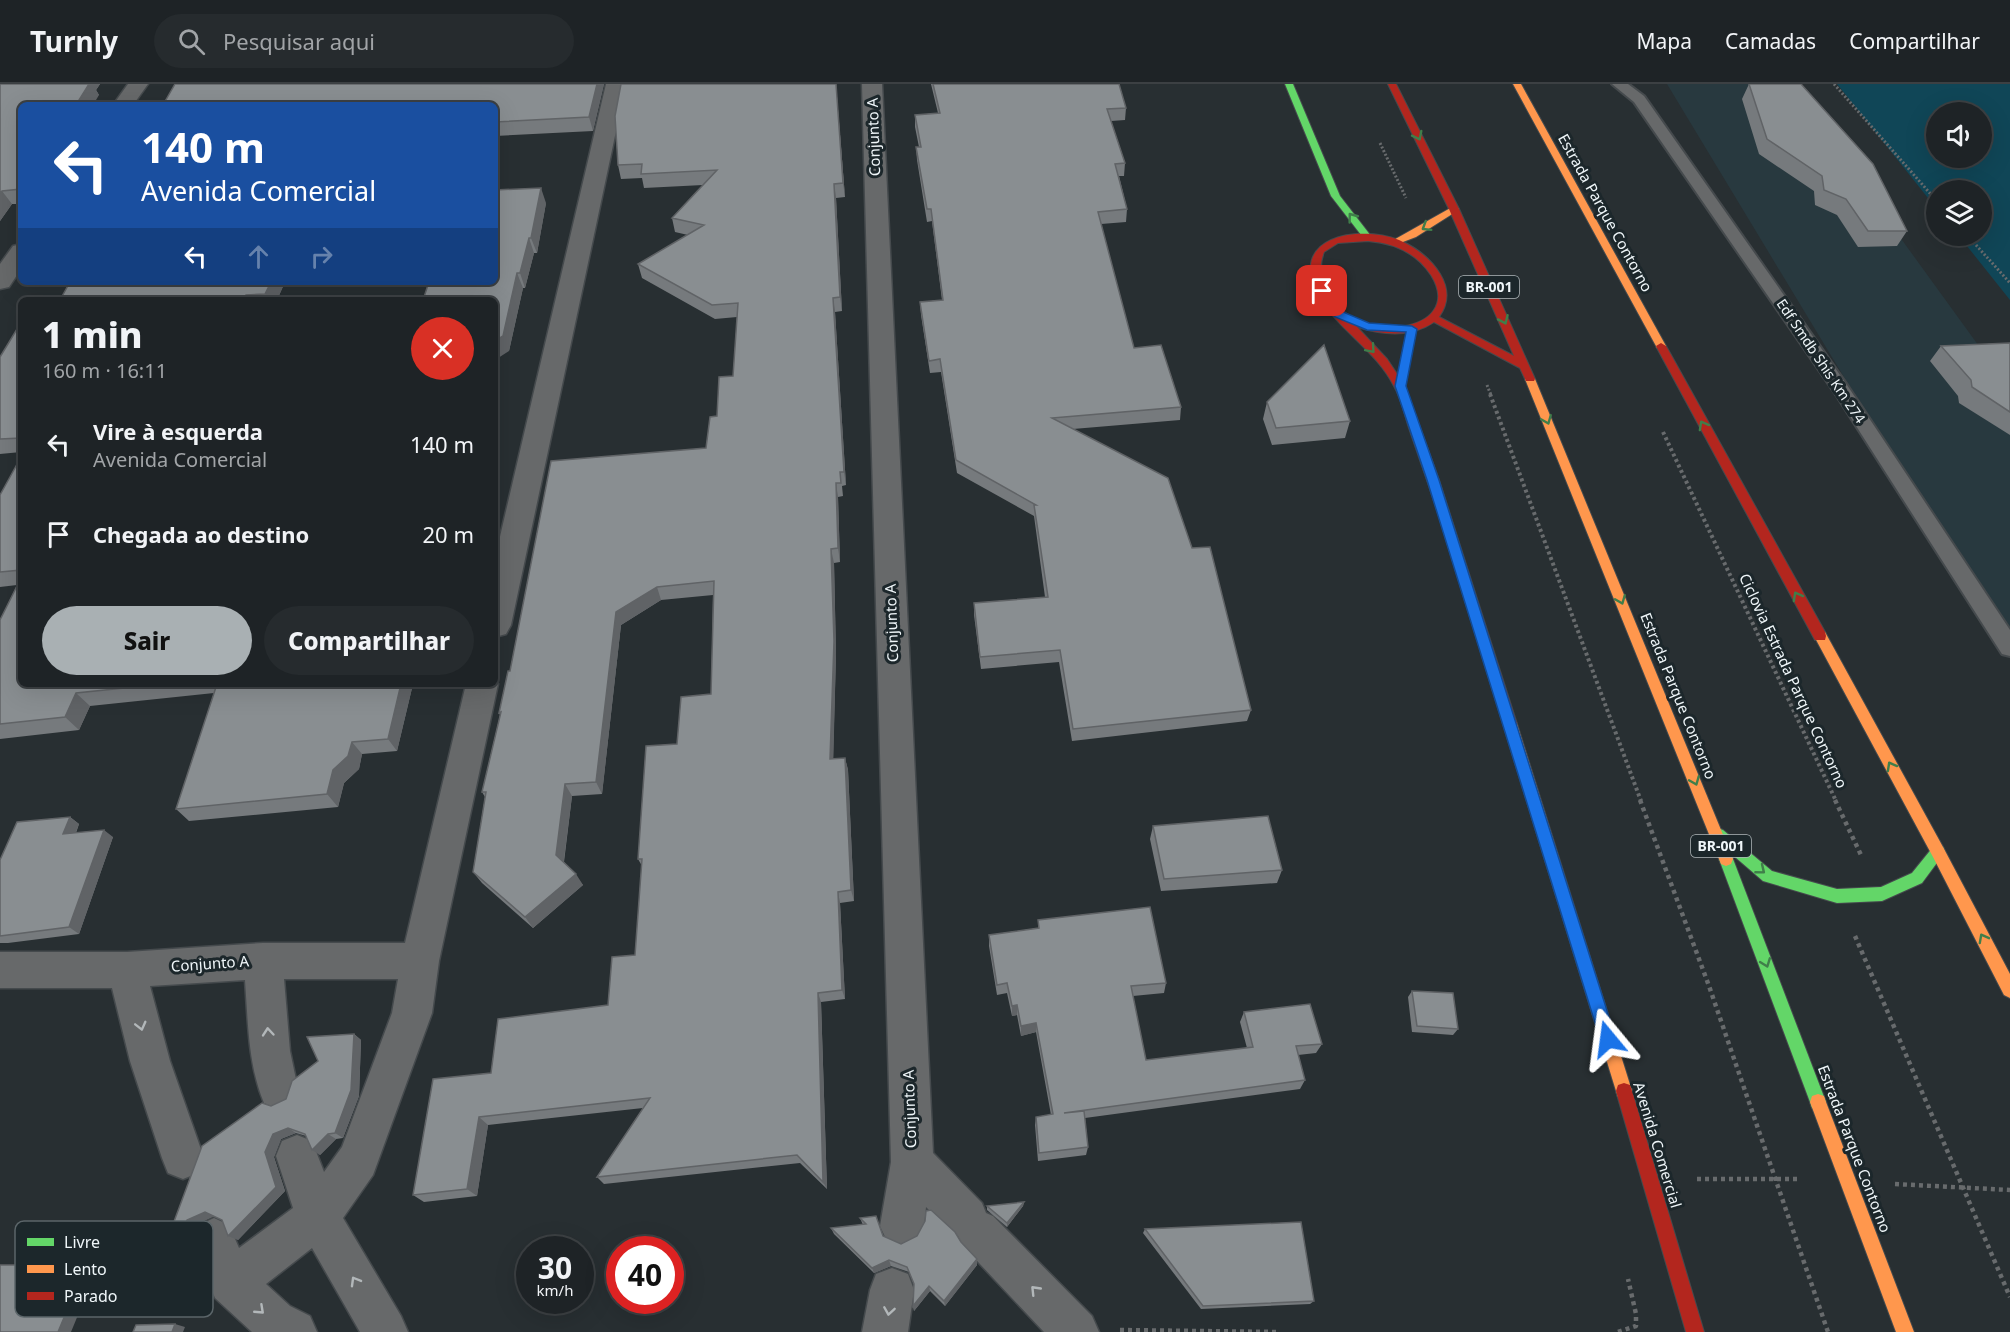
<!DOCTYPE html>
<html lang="pt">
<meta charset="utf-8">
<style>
:root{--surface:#1e2326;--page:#262b2e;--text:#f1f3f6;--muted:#a1a4a7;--line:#3c4043;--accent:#a9b0b3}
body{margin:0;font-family:"Noto Sans",sans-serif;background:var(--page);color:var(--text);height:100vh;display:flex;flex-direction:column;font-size:22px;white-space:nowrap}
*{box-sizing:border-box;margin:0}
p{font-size:20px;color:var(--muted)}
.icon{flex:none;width:33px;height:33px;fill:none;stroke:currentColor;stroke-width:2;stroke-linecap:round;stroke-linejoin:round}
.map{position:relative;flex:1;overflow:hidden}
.side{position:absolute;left:18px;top:213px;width:480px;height:390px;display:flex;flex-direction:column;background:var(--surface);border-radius:9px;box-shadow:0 6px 24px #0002,0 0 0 2px var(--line)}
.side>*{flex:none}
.banner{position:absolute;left:18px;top:18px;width:480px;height:183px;border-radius:9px;box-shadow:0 6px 24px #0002,0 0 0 2px var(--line);background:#1a4fa0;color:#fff;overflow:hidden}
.controls{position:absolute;left:1926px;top:18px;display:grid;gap:12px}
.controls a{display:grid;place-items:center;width:66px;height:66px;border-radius:50%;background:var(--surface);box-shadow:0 6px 24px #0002,0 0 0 2px var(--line);font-size:30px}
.speed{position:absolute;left:516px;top:1152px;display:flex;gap:12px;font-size:30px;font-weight:700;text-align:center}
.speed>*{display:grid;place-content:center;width:78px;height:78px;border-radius:50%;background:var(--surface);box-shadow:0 6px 24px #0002,0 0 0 2px var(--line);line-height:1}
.speed small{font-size:15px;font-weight:400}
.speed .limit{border:9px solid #d22;background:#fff;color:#111}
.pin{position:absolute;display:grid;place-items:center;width:51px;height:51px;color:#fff;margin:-26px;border-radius:12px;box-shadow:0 3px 9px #0006}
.me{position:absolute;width:66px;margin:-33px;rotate:344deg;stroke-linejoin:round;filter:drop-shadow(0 0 4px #0008)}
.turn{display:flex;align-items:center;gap:21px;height:126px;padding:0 24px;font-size:27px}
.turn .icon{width:78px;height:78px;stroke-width:2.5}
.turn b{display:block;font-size:42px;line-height:51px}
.lanes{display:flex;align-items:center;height:57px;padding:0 24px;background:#0003;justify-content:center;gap:30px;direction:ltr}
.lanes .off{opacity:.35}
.round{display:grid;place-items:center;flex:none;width:63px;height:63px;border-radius:32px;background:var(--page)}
.headline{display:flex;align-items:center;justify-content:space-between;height:102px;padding:0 24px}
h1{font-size:36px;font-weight:800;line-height:45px}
.cta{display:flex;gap:12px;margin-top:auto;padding:12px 24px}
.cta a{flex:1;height:69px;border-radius:36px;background:var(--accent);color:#111;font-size:24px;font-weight:800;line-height:69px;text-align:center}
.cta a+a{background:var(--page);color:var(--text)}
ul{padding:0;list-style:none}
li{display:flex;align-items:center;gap:18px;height:90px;padding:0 24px}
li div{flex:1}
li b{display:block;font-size:22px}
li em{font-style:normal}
header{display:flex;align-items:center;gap:36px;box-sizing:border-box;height:84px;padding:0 30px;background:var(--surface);border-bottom:2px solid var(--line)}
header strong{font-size:28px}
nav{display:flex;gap:33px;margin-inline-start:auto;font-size:21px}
.search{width:420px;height:54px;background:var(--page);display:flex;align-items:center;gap:15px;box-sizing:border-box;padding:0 21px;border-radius:33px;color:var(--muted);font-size:22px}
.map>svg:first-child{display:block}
</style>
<header>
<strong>Turnly</strong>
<div class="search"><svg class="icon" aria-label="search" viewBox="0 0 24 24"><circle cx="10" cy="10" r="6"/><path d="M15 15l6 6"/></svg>Pesquisar aqui</div>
<nav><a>Mapa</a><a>Camadas</a><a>Compartilhar</a></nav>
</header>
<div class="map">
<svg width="2010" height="1248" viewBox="0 0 2010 1248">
<rect width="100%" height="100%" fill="#282f32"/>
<path fill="#28393f" d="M1667 0H1789L2010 305V568Z"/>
<path fill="#104657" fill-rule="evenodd" d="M1837 0H2010V216L1959 152H1982V106H1936V124ZM1936 28H1982V74H1936Z"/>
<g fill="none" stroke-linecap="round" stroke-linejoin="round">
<defs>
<path id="lane" d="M1612 0H1628L1644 12 1847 301 2010 546V572L2002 570 1835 309 1634 18Z"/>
<path id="street" d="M128 0H148L133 21H113Z
M606 0H626L511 541 506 550 495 553V474Z
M862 0H882L933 1069 982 1119 986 1129 993 1132 1092 1232 1099 1248H1044L963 1162 958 1152 952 1149 926 1123 924 1142 917 1157 902 1164 887 1157 880 1142 891 1078Z
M21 160V185L9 203 0 205V180L13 162Z
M495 594 498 600 439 877 432 929 373 1091 343 1134 401 1232 408 1248H360L312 1164 266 1200 290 1222 310 1232 317 1248H252L215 1214 192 1156 199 1141 214 1134 229 1141 239 1164 293 1124 276 1072 282 1057 297 1051 312 1057 324 1088 342 1063 392 929 398 895H284L290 967 298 1005 292 1019 278 1025 264 1019C248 981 248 937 245 896L150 902 170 977 204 1074 198 1089 183 1095 168 1089 162 1074 130 977 112 904H0V868H127L263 859H405L466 600H495Z
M892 1184 908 1190 914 1206 908 1248H862L870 1206 876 1190Z"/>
<path id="fast" d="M1285 0H1293L1340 112 1371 152V156H1365L1331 112Z
M1718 744 1723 746 1772 787 1837 805 1881 803 1912 789 1933 763 1938 762 1943 763 1945 768 1922 799 1882 817 1837 819 1763 797 1713 754 1711 750 1713 746Z
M1726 768 1731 770 1733 775 1826 1018 1824 1024 1818 1026 1812 1024 1810 1018 1719 775 1721 770Z"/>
<path id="slow" d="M1513 0H1521L1666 262 1665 264H1657L1656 262Z
M1454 122 1459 125 1457 127 1416 153 1395 161 1390 158Z
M1530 292 1535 295 1733 775 1731 780 1726 782 1721 780 1719 775 1525 295Z
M1820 547 1825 548 1943 763 2010 890V914L2004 911 1933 773 1814 552Z
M1510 634 1515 636 1517 640 1632 1007 1630 1013 1624 1015 1618 1013 1616 1007 1503 640 1505 636Z
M1818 1010 1824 1012 1826 1018 1914 1248H1896L1810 1018 1812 1012Z"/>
<path id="jam" d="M1388 0H1396L1459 125 1535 295 1534 297H1526L1520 284 1434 238C1411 254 1383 251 1357 243L1387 275 1405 302 1439 396 1517 640 1515 644H1505L1503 640C1481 568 1458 495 1436 423 1427 395 1417 368 1408 341 1404 328 1401 314 1394 302 1376 266 1338 246 1319 212 1286 153 1358 140 1399 156 1415 163 1431 175 1440 190 1449 205 1449 219 1439 233L1514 272 1449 125ZM1368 157C1393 159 1416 168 1431 191 1468 250 1351 265 1325 204 1320 192 1319 181 1324 168L1338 159Z
M1661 259 1666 262 1825 548 1826 552 1825 556H1815L1656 262Z
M1624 999 1630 1001 1632 1007 1704 1248H1686L1616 1007 1618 1001Z"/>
</defs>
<use href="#lane" stroke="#454a4d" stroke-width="4"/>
<use href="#street" stroke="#454a4d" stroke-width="3"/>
<use href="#fast" stroke="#454a4d" stroke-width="2"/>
<use href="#slow" stroke="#454a4d" stroke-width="2"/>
<use href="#jam" stroke="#454a4d" stroke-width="2"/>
<path stroke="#686b6d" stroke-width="3" stroke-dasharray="2 2" stroke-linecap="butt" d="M1834 0 1936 116
M1380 59 1406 114
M1968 152 2010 199
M1487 301 1491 311"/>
<path stroke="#686b6d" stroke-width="4" stroke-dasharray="3 3" stroke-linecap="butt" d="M1490 310 1641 717
M1663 348 1836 717"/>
<path stroke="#686b6d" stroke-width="4.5" stroke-dasharray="4 4" stroke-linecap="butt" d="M1640 716 1709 902 1828 1248
M1835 716 1861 771
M1855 852 2010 1213
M1697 1095H1801
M1895 1100 2010 1106
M1120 1246 1278 1248
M1618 1248 1636 1242V1230L1628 1195"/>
<use href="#lane" fill="#67696a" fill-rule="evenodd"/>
<use href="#street" fill="#67696a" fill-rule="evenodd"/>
<use href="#fast" fill="#63d668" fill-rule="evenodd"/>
<use href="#slow" fill="#ff974d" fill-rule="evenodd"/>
<use href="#jam" fill="#b3261e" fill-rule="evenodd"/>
</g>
<path fill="#767a7d" d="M0 0H100L96 6 99 11 21 21V120H12L0 137Z
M604 0 593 47 495 52V21H163Z
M621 0H836L845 113 836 114 842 227 835 228 846 401 842 402 843 412 838 413 840 478 834 479 836 570 833 675 845 674 848 686 854 817 840 819 845 915 821 918 827 1105 800 1079 604 1100 597 1093 643 1024 488 1041 477 1112 424 1118 413 1111 491 989 608 921 635 871 642 782 638 775 677 660 711 610 713 511 661 516 621 541 602 710 572 712 564 778 583 801 533 844 482 799 473 788 485 713 482 708 500 631 499 629 510 587 706 364 717 332 733 292 737 233 715 235 642 194 638 180 688 151 675 148 672 134 703 101 644 104 642 94 621 95 618 81Z
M931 0H1119L1126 24 1125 36 1111 37 1125 79 1124 92H1119L1127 125 1126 138 1101 140 1134 264 1181 323 1180 336 1073 345 1192 464 1251 626 1247 637 1072 657 1059 578 981 585 974 531V519L1045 513 1034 432 957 389 941 288 930 289 921 231 920 218 942 216 932 137 927 138 917 76 916 63H919L915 43V31L938 29Z
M1749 0 1907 147 1897 162 1858 163 1837 131 1815 121 1814 107 1759 70 1742 15Z
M546 119 537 169H534L525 204H523L509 267 495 198Z
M285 198 277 216H60Z
M21 245V368L0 370V273Z
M2010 259V362V351L1959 319 1958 312 1930 277 1941 262Z
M1267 318 1350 337 1345 354 1272 361 1263 335Z
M21 373V600H413L397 667 362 670 359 685 344 699 338 723 189 737 176 725 214 609 90 622 79 646 0 655V536L17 501 0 503V411Z
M70 733 79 740 76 749 113 753 79 850 8 859H0V776Z
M1153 742 1282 786 1277 799 1161 807 1150 755Z
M1038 836 1166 899 1164 909 1133 912 1146 976 1247 964 1240 938 1244 928 1322 960 1316 969 1298 971 1305 996 1300 1005 1085 1034 1088 1063 1086 1071 1038 1077 1035 1041 1036 1033 1051 1031 1036 948 1021 952 1017 931 1012 932 1007 909 997 911 989 862V851L1038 844Z
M1412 907 1458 945 1453 951 1412 948 1408 913Z
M354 950 361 956 359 1012 343 1054 336 1055 320 1071 306 1052 296 1049 281 1055 274 1073 285 1107 238 1156 222 1136 214 1132 197 1140 190 1157 204 1191 189 1206 162 1170 271 1022 286 1015Z
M1024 1118 1023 1122 1007 1143 987 1126V1122Z
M860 1134 883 1152 901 1160 961 1158 977 1175V1181L945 1222 930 1207 914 1227 913 1222 914 1201 909 1188 891 1182 874 1189 834 1150 831 1144 863 1141Z
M1145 1145 1314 1217 1310 1220 1201 1225 1143 1149Z"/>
<path fill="#606366" d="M85 0H100L96 6 99 11 93 21H76Z
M597 0H604L593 47 589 33Z
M836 0 845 113 843 99Z
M834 100 836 114 842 227 840 213Z
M541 104 546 119 537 169 531 154Z
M2 107 12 120 0 137V109Z
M529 154 534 169 525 204 520 189Z
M517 189 523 204 509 267 495 276V257Z
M271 198H285L277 216H269L265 210Z
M246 211 249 216H244Z
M833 214 835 228 846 401 844 388Z
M836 399 838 413 840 478 838 464Z
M831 465 834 479 836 570 833 688 830 675Z
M657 503 661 516 621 541 602 710 596 698 616 528Z
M401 600H413L397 667 388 655Z
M76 609 90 622 79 646 65 633Z
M352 658 362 670 359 685 344 699 338 723 327 710 333 686Z
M845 674 848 686 854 817 851 806Z
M565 700 572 712 563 783 556 771Z
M70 733 79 740 72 758 63 750Z
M104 746 113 753 79 850 69 843Z
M576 790 583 801 533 844 525 833Z
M838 808 840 819 845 915 842 906Z
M818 909 821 918 827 1105 823 1098Z
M1017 921V931L1012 932V922Z
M1036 939V948L1021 952V942Z
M354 950 361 956 359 1012 343 1054 335 1049Z
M479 1033 488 1041 477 1112 467 1105Z
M288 1044 296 1049 281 1055 274 1073 285 1107 238 1156 228 1152 273 1050Z
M328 1050 336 1055 320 1071 312 1066Z
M1024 1118 1023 1122 1007 1143V1139Z
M205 1128 215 1132 197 1140 190 1157 204 1191 189 1206 179 1203 180 1153 187 1136Z
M977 1175V1181L945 1222 944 1217Z
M889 1176 891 1182 874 1189 872 1184Z
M86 1181 97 1185 71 1248H58Z
M929 1202 930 1207 914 1227 913 1222Z
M175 1240 185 1243 183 1248H172Z"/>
<path fill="#898e91" stroke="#606366" stroke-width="1.5" d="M0 0H89L76 21H21V105L2 107 0 109Z
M175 0H597L589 33 495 38V21H453L454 18 404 21H163Z
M621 0H836L843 99 834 100 840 213 833 214 844 388H840L841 399H836L838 464 831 465 834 557 830 675 845 674 851 806 838 808 842 906 818 909 823 1098 797 1071 597 1093 650 1014 479 1033 467 1105 413 1111 433 995 491 989 498 935 608 921 612 873 635 871 642 775H638L646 662 677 660 681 613 711 610 714 497 657 503 616 528 596 698 565 700 556 771 576 790 525 833 473 788 486 708H482L501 628 499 629 508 587H510L551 377 706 364 710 333 717 332 719 293 733 292 738 219 712 221 638 180 704 141 672 134 717 86 641 90 642 80 618 81 615 32Z
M933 0H1119L1126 24 1107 25 1125 79 1115 80 1127 125 1098 128 1134 264 1161 261 1181 323 1052 334 1168 394 1192 464 1210 463 1251 626 1073 645 1060 566 980 573 974 519 1048 513 1034 421H1036L956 376 940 275 929 277 920 218 943 216 931 125H927L916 63H921L915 31 940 29Z
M1749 0H1801L1873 80 1907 147H1868L1846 115 1824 106 1822 92 1767 55Z
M541 104 531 154H529L520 189H517L503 252 495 257V216H423L429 198H495V106Z
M70 198H271L265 210 246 211 244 216H60Z
M17 245H21V354L0 355V273Z
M2010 259V328L1972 303 1971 296 1941 262Z
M1324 261 1350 337 1276 344 1267 318Z
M21 373V486L0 488V411Z
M21 494V600H163L76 609 65 633 0 640V536Z
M217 600H401L388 655 352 658 348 672 333 686 327 710 176 725Z
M1268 732 1282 786 1164 795 1153 742Z
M70 733 63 750 104 746 69 843 0 852V776L17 738Z
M1150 823 1166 899 1131 902 1146 976 1253 963 1244 928 1310 920 1322 960 1296 962 1305 996 1064 1029 1084 1027 1088 1063 1039 1069 1036 1033 1053 1030 1036 939 1021 942 1017 921 1012 922 1007 899 997 901 989 851 1039 844 1038 836Z
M1412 907 1453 909 1458 945 1417 942Z
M354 950 351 1006 335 1049 328 1050 312 1066 305 1050 288 1044 273 1050 265 1068 276 1103 228 1152 222 1136 205 1128 187 1136 180 1153 194 1188 179 1203 162 1170 202 1062 262 1019 271 1022 286 1015 292 997 318 977 307 953Z
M1024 1118 1007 1139 987 1122Z
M931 1126 955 1148 961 1158 977 1175 944 1217 929 1202 913 1222 914 1200 907 1183 889 1176 872 1184 831 1144 866 1140 860 1134 876 1132 883 1152 901 1160 917 1152 925 1137 926 1127Z
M1301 1138 1314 1217 1203 1222 1145 1145Z
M0 1181H86L58 1248H0Z
M175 1240 172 1248H133L136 1241Z"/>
<defs><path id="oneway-chevron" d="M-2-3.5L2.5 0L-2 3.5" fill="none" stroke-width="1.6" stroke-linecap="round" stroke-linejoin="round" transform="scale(1.5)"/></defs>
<g stroke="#407e4a">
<use href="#oneway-chevron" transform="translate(1418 52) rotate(63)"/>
<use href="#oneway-chevron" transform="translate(1352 133) rotate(-127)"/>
<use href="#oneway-chevron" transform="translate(1426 143) rotate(148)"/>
<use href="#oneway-chevron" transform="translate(1504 236) rotate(66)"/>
<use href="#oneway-chevron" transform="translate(1371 265) rotate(49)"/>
<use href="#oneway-chevron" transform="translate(1547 336) rotate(68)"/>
<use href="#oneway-chevron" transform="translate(1703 341) rotate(-119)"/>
<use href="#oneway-chevron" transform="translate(1797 512) rotate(-119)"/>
<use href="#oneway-chevron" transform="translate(1621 516) rotate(68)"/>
<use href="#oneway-chevron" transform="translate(1891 682) rotate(-119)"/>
<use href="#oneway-chevron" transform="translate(1695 697) rotate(68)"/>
<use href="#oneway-chevron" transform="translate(1761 786) rotate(39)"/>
<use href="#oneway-chevron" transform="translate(1983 854) rotate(-118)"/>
<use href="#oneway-chevron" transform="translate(1766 879) rotate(69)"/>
</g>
<g stroke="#b2b7b9">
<use href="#oneway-chevron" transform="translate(141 942) rotate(76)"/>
<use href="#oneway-chevron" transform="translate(268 948) rotate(-95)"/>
<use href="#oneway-chevron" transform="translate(355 1197) rotate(-120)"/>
<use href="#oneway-chevron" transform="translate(1035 1206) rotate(-134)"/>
<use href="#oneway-chevron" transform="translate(260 1226) rotate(43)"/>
<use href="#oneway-chevron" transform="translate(889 1227) rotate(99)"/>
</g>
<path fill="#1a73e8" stroke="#114b97" stroke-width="1.5" d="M1319 205H1326L1343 228 1369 239 1412 242 1417 245 1406 302 1439 396 1616 955 1614 961 1608 963 1602 961 1600 955 1427 396 1395 302 1406 248 1367 246 1335 233 1317 207Z"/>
<g text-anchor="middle" stroke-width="6" stroke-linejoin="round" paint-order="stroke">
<g fill="#1c272b" stroke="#b0b8bb" stroke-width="1.5">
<rect x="1459" y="192" width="60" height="22" rx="4.5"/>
<rect x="1691" y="751" width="60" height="22" rx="4.5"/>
</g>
<g font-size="14" font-weight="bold" fill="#eff6f9">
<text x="1489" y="208">BR-001</text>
<text x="1721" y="767">BR-001</text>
</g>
<g font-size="14" fill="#eff6f9" stroke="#1c272b">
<text transform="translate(1821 277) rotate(56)" y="5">Edf Smdb Shis Km 274</text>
</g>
<g font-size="15" fill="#eff6f9" stroke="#1c272b">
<text transform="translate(874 53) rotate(-92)" y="5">Conjunto A</text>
<text transform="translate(1605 129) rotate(61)" y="5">Estrada Parque Contorno</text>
<text transform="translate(892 539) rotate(-92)" y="5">Conjunto A</text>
<text transform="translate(1793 597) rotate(65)" y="5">Ciclovia Estrada Parque Contorno</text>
<text transform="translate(1678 612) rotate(68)" y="5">Estrada Parque Contorno</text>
<text transform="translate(210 880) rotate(-4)" y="5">Conjunto A</text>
<text transform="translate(910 1025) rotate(-92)" y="5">Conjunto A</text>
<text transform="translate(1657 1061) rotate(73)" y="5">Avenida Comercial</text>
<text transform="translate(1854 1065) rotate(69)" y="5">Estrada Parque Contorno</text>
</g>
</g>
<rect x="15" y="1137" width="198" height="96" rx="9" fill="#1c272b" stroke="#5b6569" stroke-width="1.5"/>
<rect x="27" y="1154" width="27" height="8" fill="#63d668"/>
<rect x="27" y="1181" width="27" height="8" fill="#ff974d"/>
<rect x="27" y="1208" width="27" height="8" fill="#b3261e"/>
<g font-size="16" fill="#eff6f9">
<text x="64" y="1164">Livre</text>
<text x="64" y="1191">Lento</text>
<text x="64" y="1218">Parado</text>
</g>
</svg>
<div class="controls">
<a><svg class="icon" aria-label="sound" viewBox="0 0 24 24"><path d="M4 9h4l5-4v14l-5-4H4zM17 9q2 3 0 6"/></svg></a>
<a><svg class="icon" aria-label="layers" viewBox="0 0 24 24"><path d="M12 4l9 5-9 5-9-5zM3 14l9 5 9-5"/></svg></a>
</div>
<div class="speed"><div>30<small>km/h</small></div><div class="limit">40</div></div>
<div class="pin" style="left:1322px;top:207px;background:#d93025"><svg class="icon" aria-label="arrive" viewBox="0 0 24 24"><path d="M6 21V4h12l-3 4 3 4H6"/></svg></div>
<svg class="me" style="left:1608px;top:955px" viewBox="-20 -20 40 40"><path d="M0-17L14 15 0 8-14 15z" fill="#1a73e8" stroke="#fff" stroke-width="4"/></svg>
<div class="banner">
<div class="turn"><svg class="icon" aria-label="left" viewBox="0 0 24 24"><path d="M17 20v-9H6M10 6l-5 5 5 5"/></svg><div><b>140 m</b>Avenida Comercial</div></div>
<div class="lanes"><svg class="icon" aria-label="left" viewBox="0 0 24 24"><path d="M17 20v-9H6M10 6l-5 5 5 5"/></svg><svg class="icon off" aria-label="ahead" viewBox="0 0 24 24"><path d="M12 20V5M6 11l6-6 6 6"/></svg><svg class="icon off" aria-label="right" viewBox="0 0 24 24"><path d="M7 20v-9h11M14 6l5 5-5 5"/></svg></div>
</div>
<section class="side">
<div class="headline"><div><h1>1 min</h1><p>160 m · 16:11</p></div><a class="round" style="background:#d93025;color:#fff"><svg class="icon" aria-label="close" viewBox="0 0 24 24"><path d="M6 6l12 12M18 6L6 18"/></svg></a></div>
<ul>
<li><svg class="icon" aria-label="left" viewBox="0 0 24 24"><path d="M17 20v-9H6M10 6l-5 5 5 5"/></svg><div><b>Vire à esquerda</b><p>Avenida Comercial</p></div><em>140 m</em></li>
<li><svg class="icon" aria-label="arrive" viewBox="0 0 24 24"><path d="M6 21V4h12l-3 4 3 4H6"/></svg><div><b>Chegada ao destino</b></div><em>20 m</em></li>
</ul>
<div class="cta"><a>Sair</a><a>Compartilhar</a></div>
</section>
</div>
